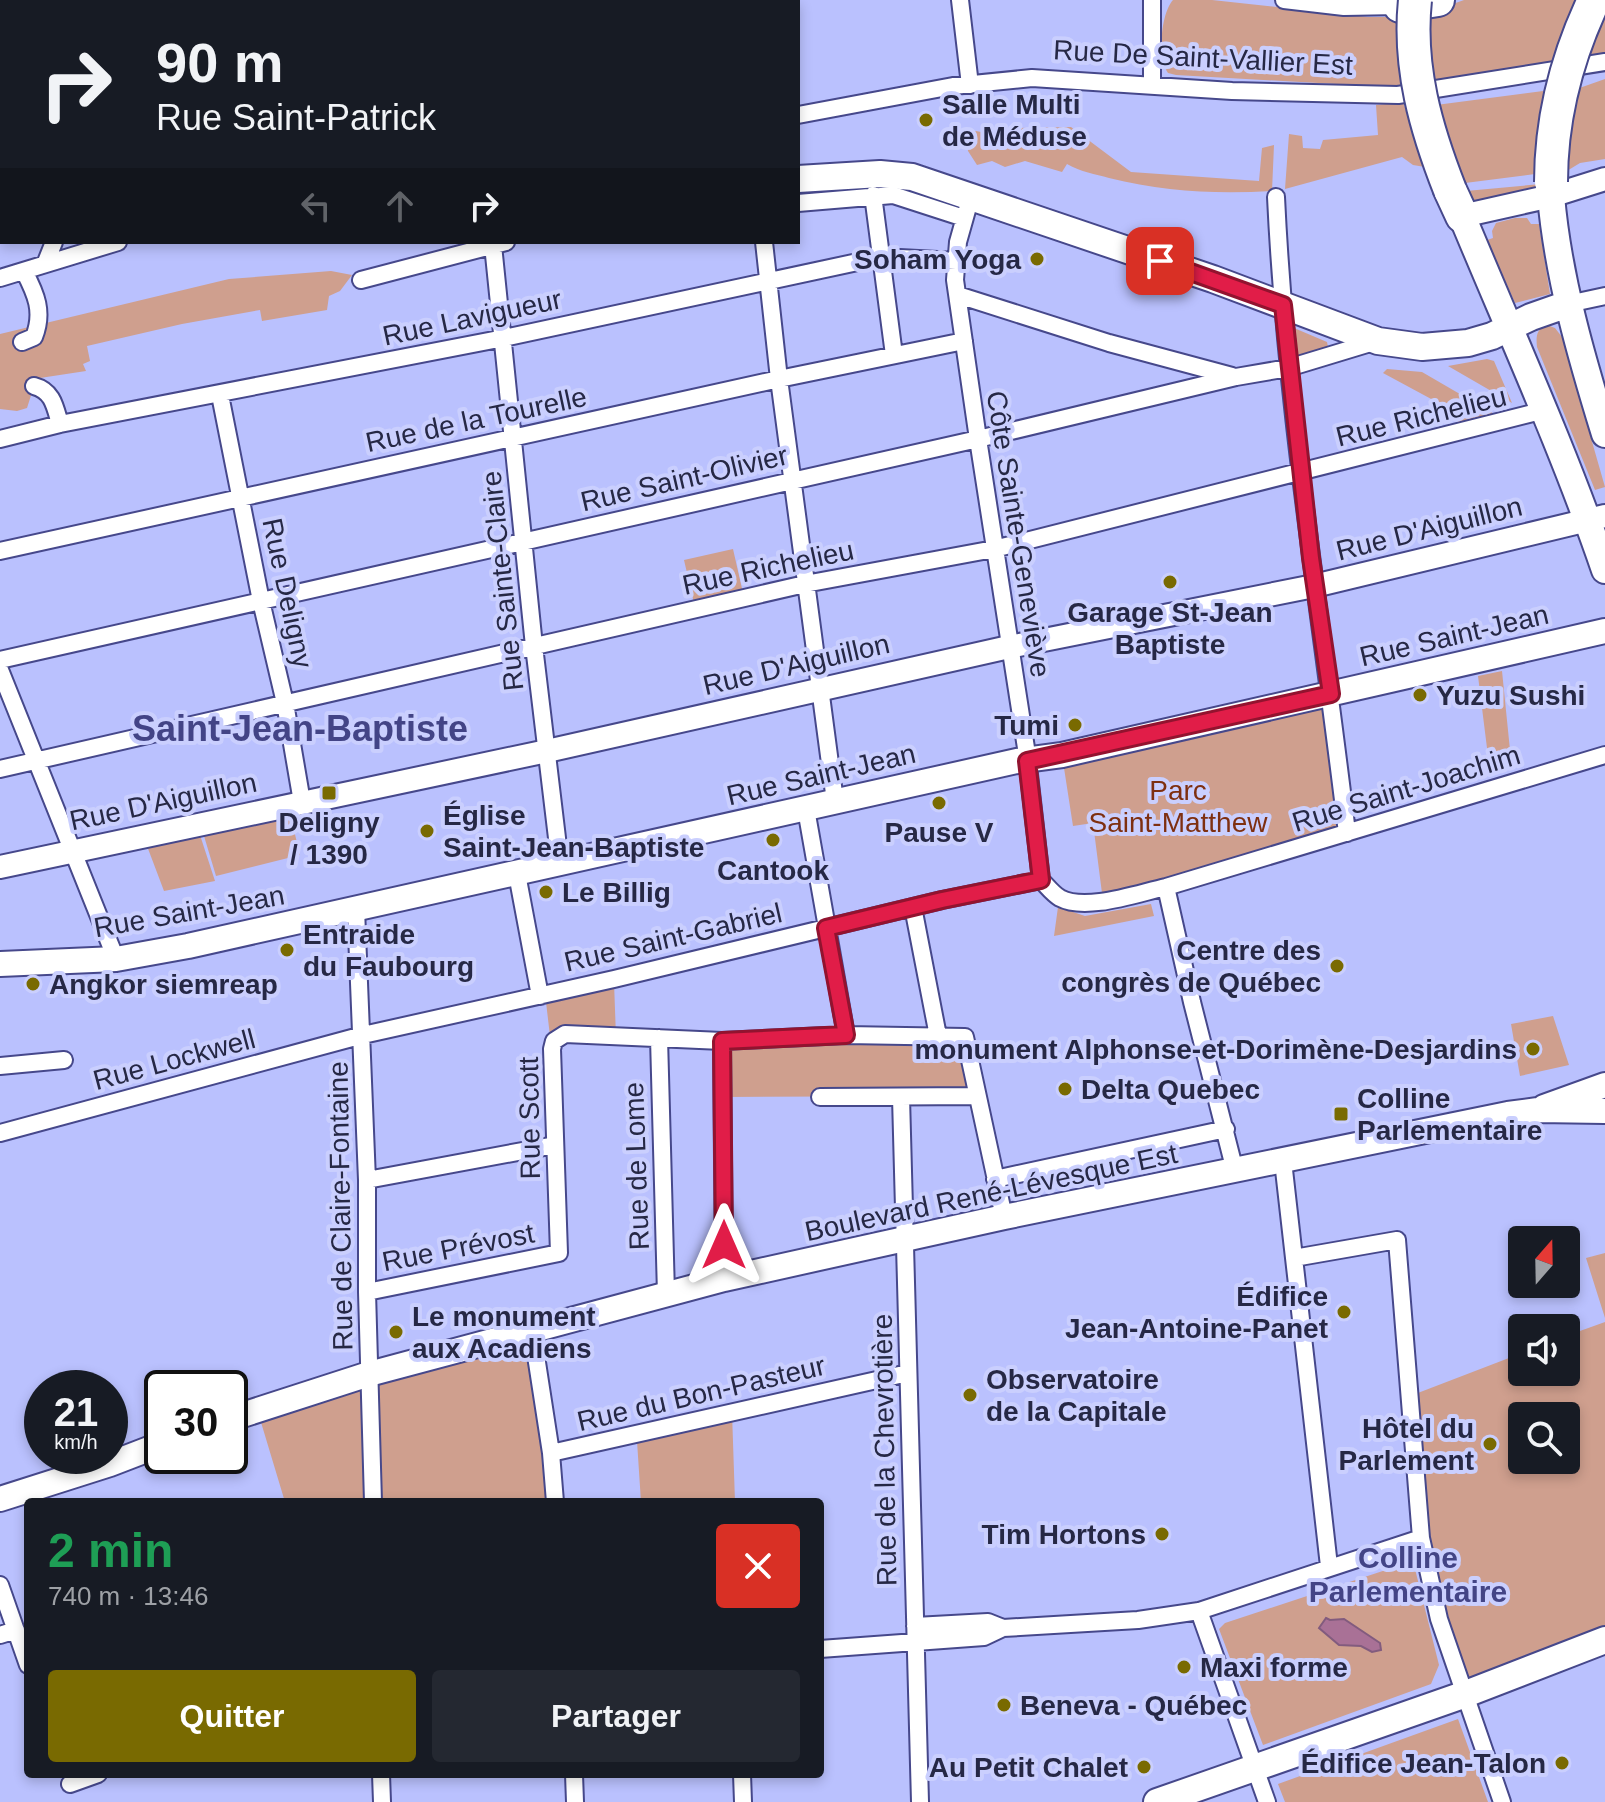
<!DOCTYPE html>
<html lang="fr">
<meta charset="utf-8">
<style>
:root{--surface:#171b24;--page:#242831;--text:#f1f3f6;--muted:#9ea1a6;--accent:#796a01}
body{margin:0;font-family:Helvetica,sans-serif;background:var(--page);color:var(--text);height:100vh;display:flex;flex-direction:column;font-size:30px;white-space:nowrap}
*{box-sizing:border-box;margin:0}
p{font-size:26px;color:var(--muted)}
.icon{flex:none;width:44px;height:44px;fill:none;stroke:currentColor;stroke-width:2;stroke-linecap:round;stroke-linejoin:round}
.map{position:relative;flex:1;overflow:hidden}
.drawer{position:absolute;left:24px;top:1498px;width:800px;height:280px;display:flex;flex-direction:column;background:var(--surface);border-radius:8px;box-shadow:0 4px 12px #0003}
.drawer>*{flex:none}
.banner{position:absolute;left:0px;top:0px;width:800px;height:244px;box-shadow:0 4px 12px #0003;background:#171b24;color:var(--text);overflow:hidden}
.needle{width:52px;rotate:20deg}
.fabs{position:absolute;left:1508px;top:1226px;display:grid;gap:16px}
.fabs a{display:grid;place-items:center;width:72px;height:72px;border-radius:8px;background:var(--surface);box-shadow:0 4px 12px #0003;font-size:40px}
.speed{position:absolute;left:24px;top:1370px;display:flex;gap:16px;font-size:40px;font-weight:700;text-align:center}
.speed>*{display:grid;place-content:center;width:104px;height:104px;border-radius:50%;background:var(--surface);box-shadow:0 4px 12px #0003;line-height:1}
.speed small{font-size:20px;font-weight:400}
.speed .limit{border:4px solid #111;border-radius:12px;background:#fff;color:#111}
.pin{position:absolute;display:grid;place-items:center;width:68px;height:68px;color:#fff;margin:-34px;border-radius:16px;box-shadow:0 4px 12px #0006}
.me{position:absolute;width:88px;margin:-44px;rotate:0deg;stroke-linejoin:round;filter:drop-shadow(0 0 6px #0008)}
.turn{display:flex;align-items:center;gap:28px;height:168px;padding:0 24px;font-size:36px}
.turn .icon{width:104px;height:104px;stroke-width:2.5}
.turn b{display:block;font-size:56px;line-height:68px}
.lanes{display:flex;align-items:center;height:76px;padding:0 24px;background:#0003;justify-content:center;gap:40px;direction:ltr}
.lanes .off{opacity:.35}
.round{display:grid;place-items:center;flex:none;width:84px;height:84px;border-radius:8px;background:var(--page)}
.summary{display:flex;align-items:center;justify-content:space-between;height:136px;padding:0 24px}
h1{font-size:48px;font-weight:700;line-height:60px;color:#1e9e55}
.button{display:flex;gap:16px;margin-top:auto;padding:16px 24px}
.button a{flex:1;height:92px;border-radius:8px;background:var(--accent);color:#fff;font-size:32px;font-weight:700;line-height:92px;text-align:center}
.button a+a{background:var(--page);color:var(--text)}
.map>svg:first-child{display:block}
</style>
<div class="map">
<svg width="1605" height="1802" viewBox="0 0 1605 1802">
<rect width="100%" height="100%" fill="#bac1fe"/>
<path fill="#cf9f8e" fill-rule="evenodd" d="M1173 0H1212L1368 17H1393L1436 10 1464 0H1605V54L1389 87 1176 75 1168 73C1157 58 1161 13 1173 0Z
M1605 79V159L1580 163 1552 180 1571 91Z
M1543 91 1544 105 1535 174 1465 183 1457 168 1436 105Z
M1403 102 1425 167 1413 165 1402 157 1285 189 1289 134 1302 136 1303 148 1320 149 1323 140 1378 135 1376 105Z
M1071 127 1131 172 1259 181 1262 148 1274 145 1272 191C1217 194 1164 192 1109 178 1095 174 1081 172 1067 164L1062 172 1025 161 1005 167 992 161 977 165 968 151 965 129 1008 137 1013 128Z
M1541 184V188L1475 206 1466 191Z
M1515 218H1527L1531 224H1539L1550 294 1515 303 1487 240 1493 238 1492 231 1496 223Z
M331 271 352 275 340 291 329 296 327 310 262 321 260 310 182 324 87 346 90 361 83 364 86 371 40 378 34 386 27 408 17 411 0 409V334L229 279Z
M1547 325 1555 328 1562 337 1605 487 1595 490 1537 347C1536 337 1536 329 1547 325Z
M1294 328 1327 342 1328 347 1297 357Z
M1487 359 1494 361 1512 403 1448 366Z
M1387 369 1422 372 1496 415 1457 427 1459 414 1383 373Z
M733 549 743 593 694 603 684 560Z
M1502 671 1511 760 1489 764 1478 676Z
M1331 694 1347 833 1103 901 1093 823 1073 826 1062 755Z
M291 818 300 855 216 876 204 836Z
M200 835 215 881 164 891 147 846Z
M1151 904 1154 916 1054 936 1058 907 1085 916Z
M614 982 616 1037 550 1036 546 1002Z
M1553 1016 1569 1065 1520 1076 1511 1024Z
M965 1037 977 1096 723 1097 722 1041Z
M1605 1253V1318L1586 1258Z
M1605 1322V1640L1463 1695 1421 1538 1410 1396 1522 1353V1372H1566V1336ZM1522 1416H1566V1460H1522Z
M532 1330 555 1502H285L257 1409Z
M732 1412 735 1502H641L637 1441Z
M1413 1561 1439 1665 1431 1684 1263 1745 1219 1629 1225 1623Z
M1458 1719 1488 1802H1285L1278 1784Z"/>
<path fill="#a97196" stroke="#825b7e" stroke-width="2" d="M1326 1618 1330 1620 1344 1619 1380 1643 1381 1650 1372 1652 1361 1646 1339 1645 1319 1628Z"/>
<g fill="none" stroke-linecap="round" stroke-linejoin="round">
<defs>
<path id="minor" d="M664 0V2
M960 0 970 85
M1152 0V85
M1284 0 1344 7 1400 6
M448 2 462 0
M765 2 779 0
M798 115 953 86 1032 78 1232 91 1398 95 1605 62
M0 177H2
M873 195 894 355
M971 196 958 242 955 280 978 439 1026 748 1041 880
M1276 197C1286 411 1322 621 1347 833
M798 203 893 195 964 218
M764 242 779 379 835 801
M493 245 534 646 560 863
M46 262 54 242
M0 278 118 242
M361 280 506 242
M958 295 1109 343 1232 376
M1568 304 1605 296
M22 342 34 337C44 312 36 294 24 271
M34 386C53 391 55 407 60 424
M220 395 261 601 285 703 302 802
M0 439 60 424 504 338 881 257 956 261
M0 551 779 379 964 341
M0 660 978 439 1236 377 1288 368 1377 341
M0 670 116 959
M0 769 805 584 994 549 1545 410
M806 809 846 1035
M517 874 540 996
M1041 880C1047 886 1053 894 1060 898 1086 912 1138 893 1166 887L1605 755
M1166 887 1192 1002 1235 1171
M913 907 938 1036
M356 909 367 1180V1292L373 1502
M659 1038 666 1294
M722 1041 724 1279
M0 1066 64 1060
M820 1097 977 1096
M901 1097 920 1802
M0 1133 363 1035 614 979 942 900 1041 880
M1283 1161 1329 1566
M995 1179 1226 1129
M367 1180 555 1145
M1294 1258 1397 1240 1421 1538 1439 1619 1502 1802
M367 1292 559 1253 552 1049 554 1041 565 1034 722 1041 846 1035 965 1037 1004 1217
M532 1330 551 1453 555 1502
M551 1453 908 1373
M0 1585 28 1665
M1199 1611 1267 1802
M915 1626 988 1622 1003 1628
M0 1635 16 1630
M820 1649 984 1637 1003 1628 1138 1620 1199 1611 1421 1538
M381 1774 382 1802
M574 1774 575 1802
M742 1774 743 1802
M70 1784 98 1774"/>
<path id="tertiary" d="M0 67H2
M1462 216 1551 196 1605 179
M0 867 547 751 1009 647 1314 586 1605 516"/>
<path id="secondary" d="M0 964 116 959 188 946 1017 761 1062 755 1605 631
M1544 1107 1605 1085
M230 1419 369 1374 724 1279 1004 1217 1508 1114 1538 1110 1605 1111
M0 1499 110 1464 162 1444"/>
<path id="primary" d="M212 0V2
M470 0V2
M798 179 880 174 912 177 1213 279 1378 341 1422 347 1468 343 1492 336 1531 317 1568 304
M1551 196C1558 277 1581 356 1605 434
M1462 216C1511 334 1564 450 1605 570
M1157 1802 1463 1695 1605 1640"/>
<path id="motorway" d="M1400 6 1438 0
M1450 190 1462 216"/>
</defs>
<use href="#minor" stroke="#46488b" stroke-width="20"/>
<use href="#tertiary" stroke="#46488b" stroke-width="26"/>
<use href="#secondary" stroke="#46488b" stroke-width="28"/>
<use href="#primary" stroke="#46488b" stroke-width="30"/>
<use href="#motorway" stroke="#46488b" stroke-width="36"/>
<use href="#minor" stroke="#fff" stroke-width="16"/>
<use href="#tertiary" stroke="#fff" stroke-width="22"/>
<use href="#secondary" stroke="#fff" stroke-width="24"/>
<use href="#primary" stroke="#fff" stroke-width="26"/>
<use href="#motorway" stroke="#fff" stroke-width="32"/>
<defs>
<path id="motorway-bridge" d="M1415 0C1408 67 1426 129 1450 190
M1551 182C1551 118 1567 57 1594 0"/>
</defs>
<use href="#motorway-bridge" stroke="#46488b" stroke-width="36" stroke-linecap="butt"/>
<use href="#motorway-bridge" stroke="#fff" stroke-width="32"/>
</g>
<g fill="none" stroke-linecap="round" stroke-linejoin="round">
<defs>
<path id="route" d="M724 1245 722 1041 846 1035 826 928 942 900 1041 880 1027 761 1331 694 1311 558 1283 305 1160 261"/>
</defs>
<use href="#route" stroke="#92132f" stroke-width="20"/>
<use href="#route" stroke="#e11d48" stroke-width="14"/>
</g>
<g fill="#796a01" stroke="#cacffe" stroke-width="3">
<circle cx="926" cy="120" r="8"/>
<circle cx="1037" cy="259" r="8"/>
<circle cx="1170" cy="582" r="8"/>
<circle cx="1420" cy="695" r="8"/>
<circle cx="1075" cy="725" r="8"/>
<rect x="321" y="785" width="16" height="16" rx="4"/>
<circle cx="939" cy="803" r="8"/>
<circle cx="427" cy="831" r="8"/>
<circle cx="773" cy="840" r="8"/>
<circle cx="546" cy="892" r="8"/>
<circle cx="287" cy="950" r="8"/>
<circle cx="1337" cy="966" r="8"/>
<circle cx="33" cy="984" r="8"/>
<circle cx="1533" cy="1049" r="8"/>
<circle cx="1065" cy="1089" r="8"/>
<rect x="1333" y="1106" width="16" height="16" rx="4"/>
<circle cx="1344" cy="1312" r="8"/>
<circle cx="396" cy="1332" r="8"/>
<circle cx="970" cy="1395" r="8"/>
<circle cx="1490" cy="1444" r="8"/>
<circle cx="1162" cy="1534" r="8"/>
<circle cx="1184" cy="1667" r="8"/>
<circle cx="1004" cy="1705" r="8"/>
<circle cx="1562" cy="1763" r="8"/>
<circle cx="1144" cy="1767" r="8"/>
</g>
<g text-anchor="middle" stroke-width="8" stroke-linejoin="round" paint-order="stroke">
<g font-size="28" fill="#262845" stroke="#cacffe">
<text transform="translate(1203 57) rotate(3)" y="10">Rue De Saint-Vallier Est</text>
<text transform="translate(472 317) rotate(-12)" y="10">Rue Lavigueur</text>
<text transform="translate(1421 416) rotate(-14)" y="10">Rue Richelieu</text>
<text transform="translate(476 419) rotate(-12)" y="10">Rue de la Tourelle</text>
<text transform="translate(684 478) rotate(-13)" y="10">Rue Saint-Olivier</text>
<text transform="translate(1429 528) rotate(-14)" y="10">Rue D'Aiguillon</text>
<text transform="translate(1019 534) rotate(81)" y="10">Côte Sainte-Geneviève</text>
<text transform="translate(768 567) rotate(-12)" y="10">Rue Richelieu</text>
<text transform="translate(502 581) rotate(-96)" y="10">Rue Sainte-Claire</text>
<text transform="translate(288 593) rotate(78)" y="10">Rue Deligny</text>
<text transform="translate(1454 635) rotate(-13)" y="10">Rue Saint-Jean</text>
<text transform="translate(796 664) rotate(-13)" y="10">Rue D'Aiguillon</text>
<text transform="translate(821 774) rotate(-13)" y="10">Rue Saint-Jean</text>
<text transform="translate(1406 788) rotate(-17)" y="10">Rue Saint-Joachim</text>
<text transform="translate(163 801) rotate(-12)" y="10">Rue D'Aiguillon</text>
<text transform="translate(189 911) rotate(-10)" y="10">Rue Saint-Jean</text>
<text transform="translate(673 937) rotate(-13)" y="10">Rue Saint-Gabriel</text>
<text transform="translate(174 1059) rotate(-15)" y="10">Rue Lockwell</text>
<text transform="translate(529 1118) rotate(-91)" y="10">Rue Scott</text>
<text transform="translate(636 1166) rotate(-92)" y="10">Rue de Lome</text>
<text transform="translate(991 1192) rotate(-12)" y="10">Boulevard René-Lévesque Est</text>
<text transform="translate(340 1206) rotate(-91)" y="10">Rue de Claire-Fontaine</text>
<text transform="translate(458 1247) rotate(-11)" y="10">Rue Prévost</text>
<text transform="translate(701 1393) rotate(-13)" y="10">Rue du Bon-Pasteur</text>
<text transform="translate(884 1450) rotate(-91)" y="10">Rue de la Chevrotière</text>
</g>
<g font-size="28" font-weight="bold" fill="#262845" stroke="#cacffe" text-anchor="start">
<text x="942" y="114">Salle Multi<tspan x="942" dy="32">de Méduse</tspan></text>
<text x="1021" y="269" text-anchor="end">Soham Yoga</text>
<text x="1170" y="622" text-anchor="middle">Garage St-Jean<tspan x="1170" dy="32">Baptiste</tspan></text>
<text x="1436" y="705">Yuzu Sushi</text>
<text x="1059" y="735" text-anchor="end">Tumi</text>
<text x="443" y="825">Église<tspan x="443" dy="32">Saint-Jean-Baptiste</tspan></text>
<text x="329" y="832" text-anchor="middle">Deligny<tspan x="329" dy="32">/ 1390</tspan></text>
<text x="939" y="842" text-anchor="middle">Pause V</text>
<text x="773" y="880" text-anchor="middle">Cantook</text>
<text x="562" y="902">Le Billig</text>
<text x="303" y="944">Entraide<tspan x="303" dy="32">du Faubourg</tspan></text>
<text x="1321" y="960" text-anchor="end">Centre des<tspan x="1321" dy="32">congrès de Québec</tspan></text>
<text x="49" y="994">Angkor siemreap</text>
<text x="1517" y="1059" text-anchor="end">monument Alphonse-et-Dorimène-Desjardins</text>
<text x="1081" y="1099">Delta Quebec</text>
<text x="1357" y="1108">Colline<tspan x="1357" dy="32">Parlementaire</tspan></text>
<text x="1328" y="1306" text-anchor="end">Édifice<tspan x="1328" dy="32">Jean-Antoine-Panet</tspan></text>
<text x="412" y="1326">Le monument<tspan x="412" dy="32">aux Acadiens</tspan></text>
<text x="986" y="1389">Observatoire<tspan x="986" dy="32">de la Capitale</tspan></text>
<text x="1474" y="1438" text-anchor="end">Hôtel du<tspan x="1474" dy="32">Parlement</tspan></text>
<text x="1146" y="1544" text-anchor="end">Tim Hortons</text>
<text x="1200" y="1677">Maxi forme</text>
<text x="1020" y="1715">Beneva - Québec</text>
<text x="1546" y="1773" text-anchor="end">Édifice Jean-Talon</text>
<text x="1128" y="1777" text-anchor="end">Au Petit Chalet</text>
</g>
<g font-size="28" fill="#7e2f10" stroke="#cacffe">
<text x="1178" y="800">Parc<tspan x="1178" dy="32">Saint-Matthew</tspan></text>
</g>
<g font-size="30" font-weight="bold" fill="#434486" stroke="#cacffe">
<text x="1408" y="1568">Colline<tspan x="1408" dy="34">Parlementaire</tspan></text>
</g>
<g font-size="36" font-weight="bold" fill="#434486" stroke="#cacffe">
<text x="300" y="741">Saint-Jean-Baptiste</text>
</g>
</g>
</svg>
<div class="fabs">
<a><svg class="needle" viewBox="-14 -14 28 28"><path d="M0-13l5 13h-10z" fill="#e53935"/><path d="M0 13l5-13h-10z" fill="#9ea1a6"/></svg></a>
<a><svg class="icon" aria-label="sound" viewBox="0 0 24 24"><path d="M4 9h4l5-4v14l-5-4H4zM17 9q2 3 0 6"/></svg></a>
<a><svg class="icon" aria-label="search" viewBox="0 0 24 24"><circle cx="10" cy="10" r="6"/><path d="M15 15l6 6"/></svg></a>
</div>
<div class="speed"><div>21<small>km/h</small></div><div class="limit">30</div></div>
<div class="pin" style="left:1160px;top:261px;background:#d93025"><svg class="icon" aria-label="arrive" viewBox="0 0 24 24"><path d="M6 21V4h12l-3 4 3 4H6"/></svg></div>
<svg class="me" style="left:724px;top:1245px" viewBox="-20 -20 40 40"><path d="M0-17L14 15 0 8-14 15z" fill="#e11d48" stroke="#fff" stroke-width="4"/></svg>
<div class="banner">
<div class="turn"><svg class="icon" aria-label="right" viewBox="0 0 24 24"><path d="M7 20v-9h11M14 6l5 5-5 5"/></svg><div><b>90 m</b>Rue Saint-Patrick</div></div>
<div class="lanes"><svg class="icon off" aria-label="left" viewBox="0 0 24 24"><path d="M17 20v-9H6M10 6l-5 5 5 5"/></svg><svg class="icon off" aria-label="ahead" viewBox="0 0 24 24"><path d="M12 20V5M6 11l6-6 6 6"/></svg><svg class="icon" aria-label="right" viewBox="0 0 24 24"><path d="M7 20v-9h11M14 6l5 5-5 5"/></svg></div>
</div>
<section class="drawer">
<div class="summary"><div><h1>2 min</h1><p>740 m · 13:46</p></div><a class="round" style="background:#d93025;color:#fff"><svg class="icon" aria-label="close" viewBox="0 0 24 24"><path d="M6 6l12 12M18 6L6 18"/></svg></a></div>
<div class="button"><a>Quitter</a><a>Partager</a></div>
</section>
</div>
